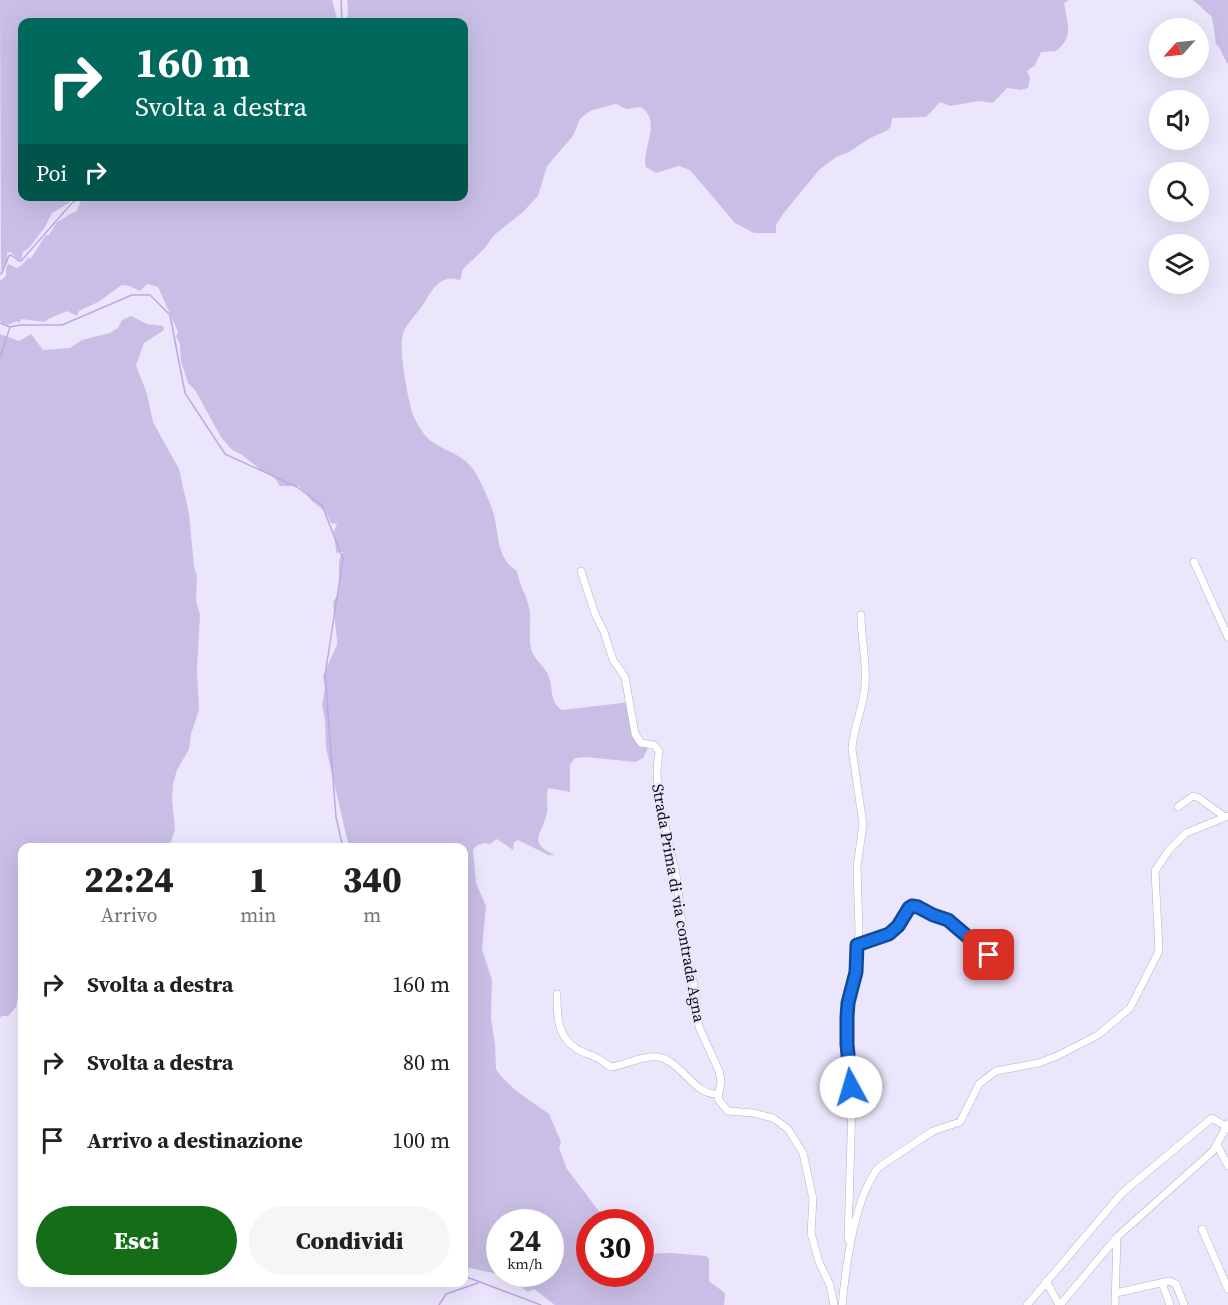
<!DOCTYPE html>
<html lang="it">
<style>
:root{--surface:#fff;--page:#f6f6f6;--text:#202124;--muted:#757577;--accent:#166d17}
body{margin:0;font-family:"Source Serif 4",serif;background:var(--page);color:var(--text);height:100vh;display:flex;flex-direction:column;font-size:22px;white-space:nowrap}
*{box-sizing:border-box;margin:0}
p{font-size:20px;color:var(--muted)}
.icon{flex:none;width:33px;height:33px;fill:none;stroke:currentColor;stroke-width:2;stroke-linecap:round;stroke-linejoin:round}
.map{position:relative;flex:1;overflow:hidden}
.drawer{position:absolute;left:18px;top:843px;width:450px;height:444px;display:flex;flex-direction:column;background:var(--surface);border-radius:12px;box-shadow:0 6px 24px #0002}
.drawer>*{flex:none}
.top-card{position:absolute;left:18px;top:18px;width:450px;height:183px;border-radius:12px;box-shadow:0 6px 24px #0002;background:#00695c;color:#fff;overflow:hidden}
.needle{width:39px;rotate:243deg}
.controls{position:absolute;left:1149px;top:18px;display:grid;gap:12px}
.controls a{display:grid;place-items:center;width:60px;height:60px;border-radius:50%;background:var(--surface);box-shadow:0 6px 24px #0002;font-size:30px}
.speed{position:absolute;left:486px;top:1209px;display:flex;gap:12px;font-size:30px;font-weight:700;text-align:center}
.speed>*{display:grid;place-content:center;width:78px;height:78px;border-radius:50%;background:var(--surface);box-shadow:0 6px 24px #0002;line-height:1}
.speed small{font-size:15px;font-weight:400}
.speed .limit{border:9px solid #d22;background:#fff;color:#111}
.pin{position:absolute;display:grid;place-items:center;width:51px;height:51px;color:#fff;margin:-26px;border-radius:12px;box-shadow:0 3px 9px #0006}
.me{position:absolute;width:66px;margin:-33px;rotate:354deg;stroke-linejoin:round;filter:drop-shadow(0 0 4px #0008)}
.turn{display:flex;align-items:center;gap:21px;height:126px;padding:0 18px;font-size:27px}
.turn .icon{width:78px;height:78px;stroke-width:2.5}
.turn b{display:block;font-size:42px;line-height:51px}
.then{display:flex;align-items:center;height:57px;padding:0 18px;background:#0003;gap:12px;font-size:22px}
.eta{display:flex;justify-content:space-evenly;align-items:center;height:102px;text-align:center}
.eta b{font-size:36px;font-weight:800;line-height:42px}
.primary-button{display:flex;gap:12px;margin-top:auto;padding:12px 18px}
.primary-button a{flex:1;height:69px;border-radius:36px;background:var(--accent);color:#fff;font-size:24px;font-weight:800;line-height:69px;text-align:center}
.primary-button a+a{background:var(--page);color:var(--text)}
ul{padding:0;list-style:none}
li{display:flex;align-items:center;gap:18px;height:78px;padding:0 18px}
li div{flex:1}
li b{display:block;font-size:22px}
li em{font-style:normal}
.map>svg:first-child{display:block}
</style>
<div class="map">
<svg width="1228" height="1305" viewBox="0 0 1228 1305">
<rect width="100%" height="100%" fill="#ece6fc"/>
<path fill="#c9bee5" fill-rule="evenodd" d="M0 0H332L338 22H22V196L73 197 69 203 52 213 45 227 29 248 23 252 21 260 17 259 11 252 7 253 8 261 1 272Z
M347 0H1069L1064 3C1067 24 1075 35 1056 51L1041 52 1035 65 1027 71 1030 78 1028 88 1021 90 1007 88 993 103 979 101 950 106 940 102 926 117 892 118 891 126 888 130 870 138 849 152 836 157 819 170 783 214 776 225V233H754L735 223 690 170 679 166 656 173 646 167C641 150 662 122 642 108 638 106 633 109 628 109 623 109 620 105 615 104L590 111 580 119 573 136 547 166 538 196 523 212 494 235 484 249 463 269 460 280C443 274 434 286 426 300 419 313 407 321 403 334 398 348 408 400 413 415 417 424 424 436 431 441 449 454 466 454 478 477 484 489 490 502 494 515 499 536 497 559 517 571 519 584 526 594 529 607 532 620 528 635 531 649 534 660 545 666 549 677 553 689 550 703 562 710L631 702 637 736 649 746 643 758 635 762 586 757 575 758 570 765V792L548 788C546 796 548 805 547 812 544 833 525 842 555 855H548L518 840 514 842 513 850 497 839 490 844C484 842 476 844 473 850L476 883 486 906 482 949 492 980 491 1018 495 1044 496 1069 501 1076 515 1090 549 1114 561 1142 559 1148 567 1169 601 1214 602 1222H590V1274H640L641 1254 672 1253 706 1256 709 1259V1281L725 1293 724 1305H555L534 1289 528 1292 512 1280 498 1274 464 1267V848L349 847 326 748 325 719 322 705 325 688 323 676 337 645V640L333 602 339 592V561L343 552 337 553 336 552 334 531 337 524 331 523 325 511 312 501 299 486H280L275 478 261 470 241 454 232 450 221 437 195 390 188 383 181 361 180 344 176 336 178 332 158 287 147 284 140 291 130 286 122 285 98 302 79 311 77 316 67 311 48 319 45 322 21 319 20 323 17 321 8 325 2 323 0 320V281L6 276V269L8 264 17 268 22 265 28 258H31L46 235H49L57 222C63 220 69 213 76 212L81 201 86 200 88 197 464 196V22H347L348 10ZM500 1222H550V1274H500Z
M1193 0H1228V64C1222 57 1223 50 1216 44L1212 17Z
M131 316 147 324 163 326 164 330 144 343 136 365 147 394 153 422 179 469 189 514 194 567 197 576 196 601 200 615 197 669 199 710 191 734 189 749 177 770 173 784 172 798 175 830 169 847 22 848V959L20 987 16 1007 8 1016H2L0 1018V334L19 341 31 334 43 350 70 348 82 340 110 333 118 328 122 320Z"/>
<g fill="none" stroke-linecap="round" stroke-linejoin="round">
<path stroke="#bba9e3" stroke-width="1.5" d="M341 0 342 22
M0 274 2 273 9 256 11 255 19 261H21L72 203 81 196
M0 323 10 327 20 325H62L132 295H150L170 315 185 393 225 454 297 487 322 505 343 559 325 675 336 817 343 848
M0 358 10 327
M464 1276 541 1305
M439 1305 446 1294 478 1283"/>
<defs>
<path id="street" d="M1194 562 1228 637
M581 571 595 614 604 632 613 660 625 677 635 734 641 743 654 745 659 751 657 769 658 794 676 874 684 941 695 990 699 1027 719 1071 721 1081 718 1099 728 1111 753 1113 773 1118 788 1129 803 1153 813 1199 811 1233 819 1262 830 1285 834 1305
M1178 807 1193 796 1199 798 1225 817
M857 945C872 941 887 939 898 926 904 920 905 911 912 906L948 920 989 955
M557 994C557 1016 557 1037 577 1049 583 1053 589 1054 595 1057 600 1059 605 1064 611 1067 626 1065 643 1055 658 1057 682 1061 693 1095 717 1094
M1217 1145 1228 1166
M1202 1229 1228 1289
M848 1239 852 1104 847 1044V1017L848 1003 856 972 859 931 857 867 863 824 852 749C853 727 864 707 865 685 867 662 861 639 861 615
M1046 1281 1059 1305
M1162 1283 1170 1305
M1116 1293 1169 1281 1176 1284 1184 1305
M842 1305C846 1266 854 1197 879 1167L933 1131 960 1122 979 1084 996 1071 1039 1063 1057 1056 1098 1035 1130 1008 1159 951 1155 871 1169 850 1186 833 1228 816
M1027 1305 1122 1193 1212 1118 1227 1127
M1060 1305 1117 1237 1213 1151 1228 1124
M1115 1305 1117 1237"/>
</defs>
<use href="#street" stroke="#b6b1c6" stroke-width="8"/>
<use href="#street" stroke="#fff" stroke-width="7"/>
</g>
<g fill="none" stroke-linecap="round" stroke-linejoin="round">
<defs>
<path id="route" d="M851 1087 847 1044V1017L848 1003 856 972 857 945 889 934 898 926 909 908 912 906 918 907 933 915 948 920 989 955"/>
</defs>
<use href="#route" stroke="#114b97" stroke-width="15"/>
<use href="#route" stroke="#1a73e8" stroke-width="10"/>
</g>
<g text-anchor="middle" stroke-width="4.5" stroke-linejoin="round" paint-order="stroke">
<g font-size="16" fill="#0e0c13" stroke="#ece6fc">
<text transform="translate(679 903) rotate(80)" y="6">Strada Prima di via contrada Agna</text>
</g>
</g>
</svg>
<div class="controls">
<a><svg class="needle" viewBox="-14 -14 28 28"><path d="M0-13l5 13h-10z" fill="#e53935"/><path d="M0 13l5-13h-10z" fill="#757577"/></svg></a>
<a><svg class="icon" aria-label="sound" viewBox="0 0 24 24"><path d="M4 9h4l5-4v14l-5-4H4zM17 9q2 3 0 6"/></svg></a>
<a><svg class="icon" aria-label="search" viewBox="0 0 24 24"><circle cx="10" cy="10" r="6"/><path d="M15 15l6 6"/></svg></a>
<a><svg class="icon" aria-label="layers" viewBox="0 0 24 24"><path d="M12 4l9 5-9 5-9-5zM3 14l9 5 9-5"/></svg></a>
</div>
<div class="speed"><div>24<small>km/h</small></div><div class="limit">30</div></div>
<div class="pin" style="left:989px;top:955px;background:#d93025"><svg class="icon" aria-label="arrive" viewBox="0 0 24 24"><path d="M6 21V4h12l-3 4 3 4H6"/></svg></div>
<svg class="me" style="left:851px;top:1087px" viewBox="-20 -20 40 40"><circle r="19" fill="#fff"/><path d="M0-13L10 11 0 6-10 11z" fill="#1a73e8"/></svg>
<div class="top-card">
<div class="turn"><svg class="icon" aria-label="right" viewBox="0 0 24 24"><path d="M7 20v-9h11M14 6l5 5-5 5"/></svg><div><b>160 m</b>Svolta a destra</div></div>
<div class="then">Poi<svg class="icon" aria-label="right" viewBox="0 0 24 24"><path d="M7 20v-9h11M14 6l5 5-5 5"/></svg></div>
</div>
<section class="drawer">
<div class="eta">
<div><b>22:24</b><p>Arrivo</p></div>
<div><b>1</b><p>min</p></div>
<div><b>340</b><p>m</p></div>
</div>
<ul>
<li><svg class="icon" aria-label="right" viewBox="0 0 24 24"><path d="M7 20v-9h11M14 6l5 5-5 5"/></svg><div><b>Svolta a destra</b></div><em>160 m</em></li>
<li><svg class="icon" aria-label="right" viewBox="0 0 24 24"><path d="M7 20v-9h11M14 6l5 5-5 5"/></svg><div><b>Svolta a destra</b></div><em>80 m</em></li>
<li><svg class="icon" aria-label="arrive" viewBox="0 0 24 24"><path d="M6 21V4h12l-3 4 3 4H6"/></svg><div><b>Arrivo a destinazione</b></div><em>100 m</em></li>
</ul>
<div class="primary-button"><a>Esci</a><a>Condividi</a></div>
</section>
</div>
